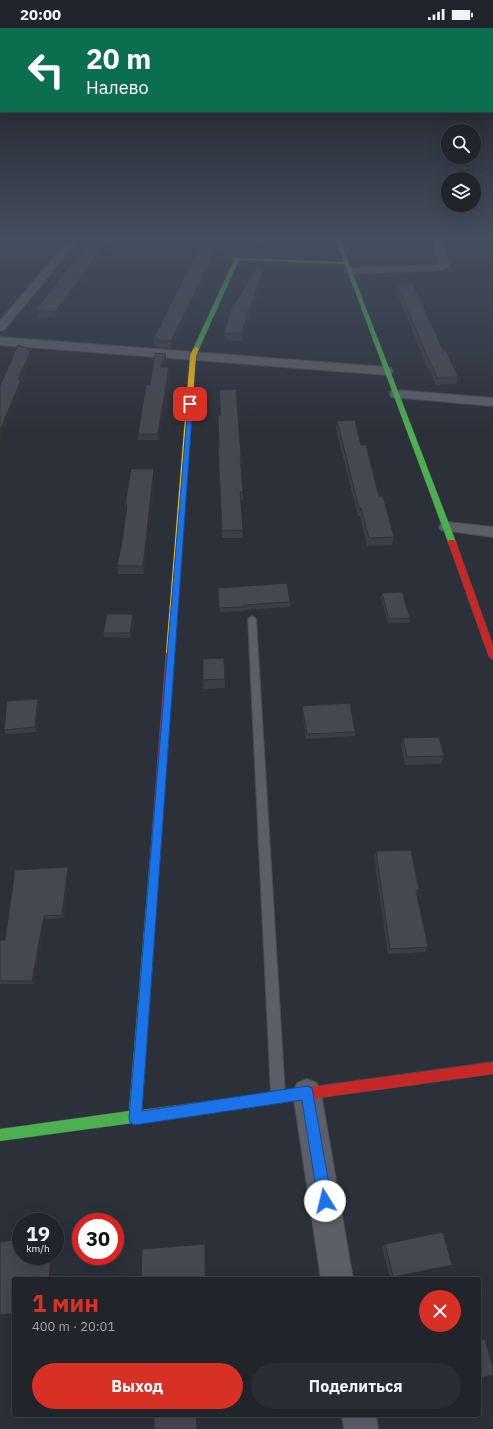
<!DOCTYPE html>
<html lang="ru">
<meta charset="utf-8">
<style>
:root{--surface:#21242b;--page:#292c33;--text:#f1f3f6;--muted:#a2a4a9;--line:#3e4147;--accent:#d93025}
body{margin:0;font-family:"IBM Plex Sans",sans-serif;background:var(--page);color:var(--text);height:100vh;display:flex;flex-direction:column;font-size:15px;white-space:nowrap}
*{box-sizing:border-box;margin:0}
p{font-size:13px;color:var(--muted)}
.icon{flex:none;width:22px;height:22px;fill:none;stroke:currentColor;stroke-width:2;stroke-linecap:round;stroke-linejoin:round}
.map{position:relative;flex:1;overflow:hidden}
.details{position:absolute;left:12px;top:1249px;width:469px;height:140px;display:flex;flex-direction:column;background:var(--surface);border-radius:4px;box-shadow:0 4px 16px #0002,0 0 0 1px var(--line)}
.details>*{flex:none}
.guide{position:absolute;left:0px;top:0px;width:493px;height:84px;box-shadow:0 4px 16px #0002,0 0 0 1px var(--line);background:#0b6e4f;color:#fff;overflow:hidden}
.tools{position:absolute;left:441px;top:96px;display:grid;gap:8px}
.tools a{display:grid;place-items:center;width:40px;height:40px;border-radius:50%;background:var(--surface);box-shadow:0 4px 16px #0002,0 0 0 1px var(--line);font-size:20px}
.speed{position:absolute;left:12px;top:1185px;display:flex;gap:8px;font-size:20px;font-weight:700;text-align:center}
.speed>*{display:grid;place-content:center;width:52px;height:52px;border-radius:50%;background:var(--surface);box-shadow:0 4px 16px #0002,0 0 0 1px var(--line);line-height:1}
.speed small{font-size:10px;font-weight:400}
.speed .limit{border:6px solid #d22;background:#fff;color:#111}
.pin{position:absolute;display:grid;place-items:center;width:34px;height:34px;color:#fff;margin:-17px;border-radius:8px;box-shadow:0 2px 6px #0006}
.me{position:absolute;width:44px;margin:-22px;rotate:351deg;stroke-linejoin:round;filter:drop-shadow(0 0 3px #0008)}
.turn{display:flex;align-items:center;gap:14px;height:84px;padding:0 20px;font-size:18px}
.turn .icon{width:52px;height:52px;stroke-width:2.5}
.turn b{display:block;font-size:28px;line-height:34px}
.round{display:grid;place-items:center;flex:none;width:42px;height:42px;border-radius:21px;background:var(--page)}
.headline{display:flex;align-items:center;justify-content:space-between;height:68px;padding:0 20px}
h1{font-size:24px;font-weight:700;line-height:30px;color:var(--accent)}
.primary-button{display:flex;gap:8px;margin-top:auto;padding:8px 20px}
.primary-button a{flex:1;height:46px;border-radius:24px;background:var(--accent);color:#fff;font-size:16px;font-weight:700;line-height:46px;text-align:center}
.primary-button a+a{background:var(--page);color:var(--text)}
.status{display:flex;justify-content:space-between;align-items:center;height:28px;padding:0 20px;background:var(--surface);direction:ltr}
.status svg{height:11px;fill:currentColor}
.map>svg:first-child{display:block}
</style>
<div class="status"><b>20:00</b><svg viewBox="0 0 49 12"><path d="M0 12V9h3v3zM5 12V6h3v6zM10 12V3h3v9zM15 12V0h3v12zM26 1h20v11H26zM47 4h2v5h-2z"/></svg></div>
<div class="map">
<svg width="493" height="1401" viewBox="0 0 493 1401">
<rect width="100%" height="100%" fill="#2c3039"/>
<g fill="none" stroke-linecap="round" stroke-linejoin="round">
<defs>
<path id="lane" d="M252 588 256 591 285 1067 283 1072 278 1074 273 1072 271 1067 248 591Z"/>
<path id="street" d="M71 209H81L4 302 0 303V293Z
M433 209H443L449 238 443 242 349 246 344 243 349 240 438 237Z
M0 309 387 339 391 340 393 343 391 346 387 347 0 317Z
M396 362 493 370V378L391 369 390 366 391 363Z
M447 494 493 499V509L441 502 439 499 441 496Z
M307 1051 317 1055 321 1065 353 1251H321L293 1065 297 1055Z
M342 1387H376L378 1401H344Z"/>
<path id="fast" d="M333 209 339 210 456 514 455 516H449L448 514 345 236 239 232 199 321 196 323 193 321 235 230 344 234 335 211Z
M155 825 159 827 160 830 142 1082 267 1065 271 1067 273 1071 271 1075 267 1077 139 1095 135 1096 133 1095 0 1113V1101L129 1083 150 830 151 827Z"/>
<path id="slow" d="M196 319 199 321 196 328 174 625 170 628 166 625 190 328 193 321Z"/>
<path id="jam" d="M449 512H455L456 514 493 617V632L489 629 448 514Z
M170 622 174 625 160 830 159 833 155 835 151 833 150 830 166 625Z
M493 1034V1046L267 1077 263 1075 261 1071 263 1067 267 1065Z"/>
</defs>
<use href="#lane" stroke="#484b52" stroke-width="2"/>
<use href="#street" stroke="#484b52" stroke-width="2"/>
<use href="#fast" stroke="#484b52" stroke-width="1"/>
<use href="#slow" stroke="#484b52" stroke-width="1"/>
<use href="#jam" stroke="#484b52" stroke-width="1"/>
<path stroke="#5f626b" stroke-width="1.5" stroke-dasharray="1.5 1.5" stroke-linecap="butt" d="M240 209 270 219
M245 219 266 209"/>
<use href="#lane" fill="#5c5f67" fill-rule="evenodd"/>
<use href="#street" fill="#5c5f67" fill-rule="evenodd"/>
<use href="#fast" fill="#4caf50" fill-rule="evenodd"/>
<use href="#slow" fill="#ffc107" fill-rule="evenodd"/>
<use href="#jam" fill="#c62828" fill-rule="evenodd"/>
</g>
<path fill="#3b3e45" d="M92 209 56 290 37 289 36 282Z
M220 219 180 304 171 321 158 320V318H154V310Z
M263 249 249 290H248L242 313 225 312 224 305Z
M397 256 443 322 458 349 457 356 436 357 429 340H427L396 263Z
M166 326V331L163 339H169L170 344 159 412H138V406L150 357Z
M337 393 361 417 394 509 392 517 367 518 360 488H358L336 401Z
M218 419 241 428 242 436H241L243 472H241L243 510H222Z
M154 441 155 448 144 546H118L117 538 122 514 126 485 125 477Z
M218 560 290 574V579L244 582V583L220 584Z
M382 565 410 590 409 595H388L381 569Z
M134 591 131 610 104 609 103 605Z
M224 630 225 660 203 661V652Z
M38 671 39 675 37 704 6 706 4 702Z
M302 678 355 704V708L306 711 302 682Z
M403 710 444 728 441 736 405 737 401 718Z
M376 823 419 862 417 867 428 919 425 924 388 926 374 828Z
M68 839 69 843 64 890 46 891 34 956H0V912H5Z
M385 1216 452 1237 390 1250 382 1218Z
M479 1311H485L479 1350Z"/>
<path fill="#303238" d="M110 209H115L56 290 55 284Z
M220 213V219L180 304 171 321V313Z
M263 242V249L249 290V283Z
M248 283V290L242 313V306Z
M31 322 32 330 22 355 23 359 0 415V402L18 352Z
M166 326V331L161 344 160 339Z
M169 339 170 344 159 412 158 406Z
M0 416 2 422 0 427Z
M154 441 155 448 144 546 143 538Z
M133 586 134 591 131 610 130 605Z
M38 671 39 675 37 704 35 699Z
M68 839 69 843 64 890 62 887Z
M44 888 46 891 34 956 32 953Z
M205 1216V1217L206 1251H205Z
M51 1228H53L52 1251H49Z
M196 1387H197L198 1401H197Z"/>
<path fill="#454850" stroke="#303238" d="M92 209H110L55 284 36 282Z
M203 212 220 213 179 297 171 313 157 312 158 311 154 310Z
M257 239 263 242 249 283H248L242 306 224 305 231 282Z
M397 256H413L443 322H446L458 349 437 350 430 333H429Z
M18 317 31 322 18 352H21L0 402V358Z
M155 325 166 326 160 339H169L158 406H138L146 357H150Z
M236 361 241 428H240L243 464H240L243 502 222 503 218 419H219L218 387H221L219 362Z
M355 392 361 417H366L379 468H383L394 509 369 510 361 480H359L337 393Z
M131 441H154L143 538H117L122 514 127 477H125Z
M287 555 290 574 244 577V579L219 580 218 560Z
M402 564 410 590 389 591 382 565Z
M107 586H133L130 605H103Z
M224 630 225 651 203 652V631Z
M38 671 35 699 4 702 7 673Z
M350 675 355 704 307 706 302 678Z
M439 709 444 728 407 729 403 710Z
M411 822 419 862H416L428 919 390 921 376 823Z
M68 839 62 887 44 888 32 953H0V912H5L15 842Z
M443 1204 452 1237 393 1249 385 1216Z
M21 1211V1228H51L49 1251H14V1285L0 1287V1214Z
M205 1216V1251H141L142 1221Z
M485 1311 493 1340V1347L479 1350V1313Z
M154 1387H196L197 1401H154Z"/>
<linearGradient id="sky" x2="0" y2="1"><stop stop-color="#181a1f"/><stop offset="0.52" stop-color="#454e5f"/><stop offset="1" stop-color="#454e5f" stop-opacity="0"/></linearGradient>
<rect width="493" height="405" fill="url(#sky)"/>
<path fill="#1a73e8" stroke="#114b97" d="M188 374 193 376 142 1083 307 1058 312 1060 332 1173 330 1178 325 1180 320 1178 318 1173 302 1072 135 1097 130 1095 129 1090Z"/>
</svg>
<div class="tools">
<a><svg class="icon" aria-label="search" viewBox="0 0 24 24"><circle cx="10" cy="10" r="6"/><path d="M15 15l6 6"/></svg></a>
<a><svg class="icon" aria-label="layers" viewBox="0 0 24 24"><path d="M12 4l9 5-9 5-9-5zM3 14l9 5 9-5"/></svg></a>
</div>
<div class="speed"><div>19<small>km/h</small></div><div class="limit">30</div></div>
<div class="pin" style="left:190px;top:376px;background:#d93025"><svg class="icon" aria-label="arrive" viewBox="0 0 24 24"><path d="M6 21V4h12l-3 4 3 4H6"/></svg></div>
<svg class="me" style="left:325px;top:1173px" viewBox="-20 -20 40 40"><circle r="19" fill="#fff"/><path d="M0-13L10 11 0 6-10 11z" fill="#1a73e8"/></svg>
<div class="guide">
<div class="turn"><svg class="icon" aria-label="left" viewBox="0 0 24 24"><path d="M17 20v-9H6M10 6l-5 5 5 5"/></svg><div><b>20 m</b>Налево</div></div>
</div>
<section class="details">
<div class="headline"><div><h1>1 мин</h1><p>400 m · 20:01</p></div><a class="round" style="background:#d93025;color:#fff"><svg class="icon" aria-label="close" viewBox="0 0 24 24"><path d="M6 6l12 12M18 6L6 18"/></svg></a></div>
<div class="primary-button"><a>Выход</a><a>Поделиться</a></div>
</section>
</div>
